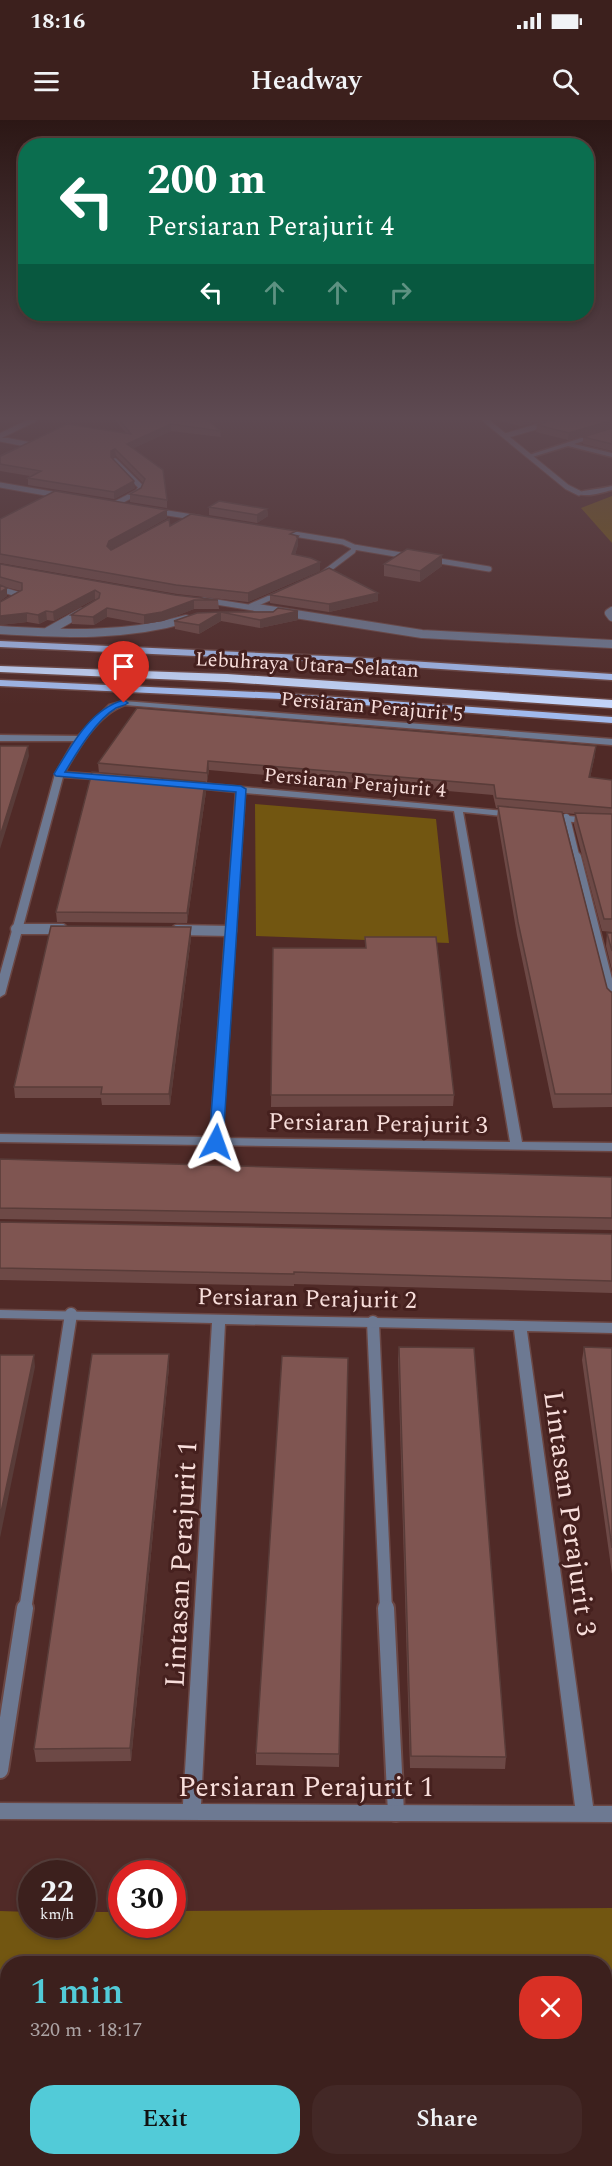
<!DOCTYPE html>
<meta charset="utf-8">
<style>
:root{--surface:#3c201d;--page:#432826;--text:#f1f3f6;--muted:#aca3a4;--line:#553e3b;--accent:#52cbd8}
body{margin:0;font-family:Spectral,serif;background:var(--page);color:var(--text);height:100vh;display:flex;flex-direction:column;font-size:22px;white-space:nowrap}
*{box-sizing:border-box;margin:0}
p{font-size:20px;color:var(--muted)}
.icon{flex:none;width:33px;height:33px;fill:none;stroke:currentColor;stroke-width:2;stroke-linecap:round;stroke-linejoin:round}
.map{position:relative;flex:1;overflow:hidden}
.sheet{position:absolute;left:0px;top:1836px;width:612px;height:210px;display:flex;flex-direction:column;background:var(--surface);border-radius:24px 24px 0 0;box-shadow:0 3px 9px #0003,0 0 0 2px var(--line)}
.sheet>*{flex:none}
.guide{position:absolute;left:18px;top:18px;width:576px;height:183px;border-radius:24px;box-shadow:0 3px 9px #0003,0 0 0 2px var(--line);background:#0b6e4f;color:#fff;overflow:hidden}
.speed{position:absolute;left:18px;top:1740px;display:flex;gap:12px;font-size:30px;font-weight:700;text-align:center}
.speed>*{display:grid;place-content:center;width:78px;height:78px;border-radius:50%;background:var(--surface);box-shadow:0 3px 9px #0003,0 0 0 2px var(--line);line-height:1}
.speed small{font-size:15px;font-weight:400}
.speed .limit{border:9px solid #d22;background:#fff;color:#111}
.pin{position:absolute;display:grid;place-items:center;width:51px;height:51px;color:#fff;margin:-62px -26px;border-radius:50% 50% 50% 0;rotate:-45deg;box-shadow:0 0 6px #0007}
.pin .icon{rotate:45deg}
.me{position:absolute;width:66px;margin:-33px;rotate:4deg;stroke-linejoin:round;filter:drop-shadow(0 0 4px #0008)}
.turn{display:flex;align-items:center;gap:21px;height:126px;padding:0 30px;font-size:27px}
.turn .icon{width:78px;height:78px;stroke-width:2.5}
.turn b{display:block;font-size:42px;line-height:51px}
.lanes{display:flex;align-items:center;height:57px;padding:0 30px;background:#0003;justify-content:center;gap:30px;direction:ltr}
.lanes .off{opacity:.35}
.round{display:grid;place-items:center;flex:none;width:63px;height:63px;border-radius:24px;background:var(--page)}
.headline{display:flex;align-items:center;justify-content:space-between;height:102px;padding:0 30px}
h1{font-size:36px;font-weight:600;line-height:45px;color:var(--accent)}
.action{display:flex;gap:12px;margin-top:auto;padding:12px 30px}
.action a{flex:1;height:69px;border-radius:24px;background:var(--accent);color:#111;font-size:24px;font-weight:600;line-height:69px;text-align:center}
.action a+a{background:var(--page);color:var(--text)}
.status{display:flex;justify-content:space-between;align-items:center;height:42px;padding:0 30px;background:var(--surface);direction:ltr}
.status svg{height:16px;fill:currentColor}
header{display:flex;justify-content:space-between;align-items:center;height:78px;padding:0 30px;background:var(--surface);font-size:27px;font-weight:600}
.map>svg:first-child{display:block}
</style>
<div class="status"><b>18:16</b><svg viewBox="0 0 49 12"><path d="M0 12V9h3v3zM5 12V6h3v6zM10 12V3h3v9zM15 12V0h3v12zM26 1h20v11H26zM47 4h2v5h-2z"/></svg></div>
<header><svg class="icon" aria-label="menu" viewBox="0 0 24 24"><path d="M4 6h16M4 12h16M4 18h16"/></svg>Headway<svg class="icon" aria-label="search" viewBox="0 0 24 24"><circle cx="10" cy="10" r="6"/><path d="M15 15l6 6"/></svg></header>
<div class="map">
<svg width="612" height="2046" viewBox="0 0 612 2046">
<rect width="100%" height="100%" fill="#502a27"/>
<path fill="#725611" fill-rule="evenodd" d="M612 376V423L581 388Z
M255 684 436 699 449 823 256 816Z
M612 1788V2046H0V1791L31 1792 32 1804H82L83 1792H121L122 1804H172L173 1791ZM8 1844H604V2038H8Z"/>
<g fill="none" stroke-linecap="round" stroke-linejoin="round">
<defs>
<path id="lane-far4" d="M484 299 567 367 579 373
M0 316 35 299
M505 316 563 299
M0 319 31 325 0 339
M115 341 141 367 138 372 115 384
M0 365 63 376
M155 391 199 398
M282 412 343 422 354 427 353 431 320 456
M354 427 413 437
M428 439 489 449
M0 469 20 475 0 486
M204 480 266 490
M251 486 283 472"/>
<path id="lane-far3" d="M257 488 422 514 612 524
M612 491 609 493 612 497
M0 510C63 514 125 517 186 499
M48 511 82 492
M566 698 576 739"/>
<path id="lane-far2" d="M576 737 612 879
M16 809H62
M177 810 231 811"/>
<path id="lane-far1" d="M373 1202 386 1490
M25 1490 71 1194"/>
<path id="lane" d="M386 1488 396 1693
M0 1650 25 1488"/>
<path id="street" d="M612 308V312L574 324 612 333V337L568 326 529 338 526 336Z
M612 366V370C600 373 587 378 576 373 584 370 601 369 612 366Z
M124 581 612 619V625L125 585C98 594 78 629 65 652L106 655 110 658 109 660 63 657 5 874 0 877V854L55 654 74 621H0V615L78 616 109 585Z
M189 662 515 692 517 694 512 697 463 692 522 1022 612 1023V1031L0 1022V1014L210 1017 236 672 186 667V663ZM245 673 454 691 510 1022 222 1018Z
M547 694 612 700V706L544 699V695Z
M0 1190 612 1203V1213L527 1211 593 1686H612V1702L0 1699V1683L183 1684 212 1203 0 1198ZM225 1204 514 1210 575 1686 201 1684Z"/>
<path id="primary" d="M0 521 348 537 612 554V560L348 543 0 527Z
M0 560 280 573 612 597V603L280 579 0 566Z"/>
<path id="highway" d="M0 546 227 554 612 580V588L227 562 0 552Z"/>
</defs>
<use href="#lane-far4" stroke="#6b4744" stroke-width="7"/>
<use href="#lane-far3" stroke="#6b4744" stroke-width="10"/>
<use href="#lane-far2" stroke="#6b4744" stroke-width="13"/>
<use href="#lane-far1" stroke="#6b4744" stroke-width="15"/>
<use href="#lane" stroke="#6b4744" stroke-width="20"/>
<use href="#street" stroke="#6b4744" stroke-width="3"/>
<use href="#primary" stroke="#6b4744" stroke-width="3"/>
<use href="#highway" stroke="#6b4744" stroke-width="3"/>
<use href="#lane-far4" stroke="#6d7992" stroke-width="5"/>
<use href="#lane-far3" stroke="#6d7992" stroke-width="8"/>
<use href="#lane-far2" stroke="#6d7992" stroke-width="10"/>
<use href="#lane-far1" stroke="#6d7992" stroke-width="12"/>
<use href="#lane" stroke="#6d7992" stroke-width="16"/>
<use href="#street" fill="#6d7992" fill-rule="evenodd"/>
<use href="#primary" fill="#a1baed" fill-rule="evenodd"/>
<use href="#highway" fill="#c2d4f9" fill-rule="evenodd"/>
</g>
<path fill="#6d4946" d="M114 299H207L220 311 221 317 171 311 133 328 167 380V388L130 382V374L141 368 143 363 116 336 112 338 135 368 114 379 28 365V358L30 356 0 351V336L126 313Z
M500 299H549L520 306 500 301Z
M612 299V307L568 320 536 312 537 305Z
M612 308V331L583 324V317Z
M209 387 267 389 268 396 257 403 209 395Z
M167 390V398L110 430H111L170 406 296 415 298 416V424L295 435 320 442V451L248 482 177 474 0 443V399Z
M442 435V446L420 462 384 456V444Z
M0 444 175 475 218 480 219 489H194L163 501 144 504 107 497 94 505 72 504 71 495 96 480 95 479 54 501 47 500 39 504 27 502 0 505V482L21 471 5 467 7 468V476L0 481Z
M378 473V481L329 492 270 483V475Z
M298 491V500L260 508 221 501V492Z
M221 492V501L199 514 175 509 174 501Z
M137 588 595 635 590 658 612 660V812L602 811 574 705 575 694 563 693 607 868 611 872H612V987L553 988 517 815 497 698 498 688H496L493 675 209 650 207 662H205L206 672 187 803 57 802 56 792 99 653 98 643Z
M607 813H612V850L606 826Z
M365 817 454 975 453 986 271 987 273 828H365Z
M191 818 170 985H102L101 978H15L14 967Z
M0 1039 612 1057V1110L0 1099Z
M0 1102 612 1114V1173L294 1164V1166L0 1160Z
M399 1227 506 1637 505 1649 410 1648 398 1239Z
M584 1227 612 1228V1454L582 1240Z
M169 1234V1247L131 1641 36 1642 34 1629Z
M348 1238 339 1647 256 1645V1633Z"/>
<path fill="#593c39" d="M524 299H549L520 306 521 300Z
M612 300V307L568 320 569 313Z
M171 304V311L128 331 127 324Z
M115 329 116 336 111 338V331Z
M134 361 135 368 114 379V372Z
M267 389 268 396 257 403V395Z
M167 390V398L110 430 107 426 109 421Z
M298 416V426L292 443V434L296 417Z
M442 435V446L420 462V451Z
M320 442V451L248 482V473Z
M7 468V476L0 481V472Z
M95 470V479L54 501 53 492Z
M378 473V481L329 492V484Z
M194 480V489L163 501 144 504V495Z
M107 488V497L94 505 93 497Z
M46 491 47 500 39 504 38 495Z
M298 491V500L260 508V500Z
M221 492V501L199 514V505Z
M27 493V502L0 505V496Z
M28 626 29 636 0 729V716Z
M596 626 595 635 588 667 589 657Z
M208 641 209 650 207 662V653Z
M205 662 206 672 187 803V793Z
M191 807V818L170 985 169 974Z
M169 1234V1247L131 1641 130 1628Z
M34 1235 35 1247 0 1418V1397Z"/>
<path fill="#7f5551" stroke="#593c39" stroke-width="1.5" d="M119 299H207L220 311 171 304 127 324 163 350 167 380 130 374 141 368 145 359 115 329 111 331V337L134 361 114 372 28 358 41 351 0 344V336H1L67 304 131 314Z
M557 299H612V300L569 313 537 305Z
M612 308V324L583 317Z
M55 371 167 390 109 421 107 426 111 430 169 399 170 406 191 394 296 411 290 414 298 416 296 417H298L292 434 311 438 320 442 248 473 176 465 0 434V399Z
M219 381 267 389 257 395 209 387Z
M407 429 442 435 420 451 384 444Z
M0 444 175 475 218 480H194L162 492 144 495 107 488 93 497 71 495 99 478 100 473 95 470 53 492 46 491 38 495 27 493 0 496V482L22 470V463L0 457Z
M329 448 378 473 329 484 270 475Z
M0 465 7 468 0 472Z
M278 488 298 491 260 500 221 492H273Z
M221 492 199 505 174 501 197 493Z
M137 588 596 626 589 657 612 660V688L496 678 494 665 208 641 207 653 98 643Z
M0 626H28L0 716Z
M92 652 205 662 187 793 56 792Z
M498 686 562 692 607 868 611 872H612V974H555L518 802Z
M575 693 612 694V799H604Z
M51 806 191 807 169 974H101L102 967H14Z
M607 813H612V831Z
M365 817H436L454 975H271L273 828H366Z
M0 1039 612 1057V1098L0 1088Z
M0 1102 612 1114V1161L294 1152V1154L0 1148Z
M399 1227 474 1228 506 1637 411 1636Z
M584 1227 612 1228V1428Z
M92 1234H169L130 1628 34 1629Z
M0 1235H34L0 1397Z
M282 1236 348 1238 339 1634 256 1633Z"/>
<linearGradient id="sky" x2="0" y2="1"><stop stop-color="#2c1715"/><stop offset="0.51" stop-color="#5e4a52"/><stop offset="1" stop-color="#5e4a52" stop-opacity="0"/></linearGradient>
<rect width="612" height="585" fill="url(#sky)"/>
<path fill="#1a73e8" stroke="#114b97" stroke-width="1.5" d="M124 580 128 583C124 586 120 586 116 588 96 600 77 632 65 652L241 666 246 669 223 1022 216 1026 209 1022 236 672 56 656 54 654C71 626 90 589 124 580Z"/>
<g text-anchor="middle" stroke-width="6" stroke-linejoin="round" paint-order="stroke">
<g font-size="20" fill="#f8dedb" stroke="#45201e">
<text transform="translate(307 544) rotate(3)" y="7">Lebuhraya Utara–Selatan</text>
<text transform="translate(372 586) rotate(5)" y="7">Persiaran Perajurit 5</text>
<text transform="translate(355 662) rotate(5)" y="7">Persiaran Perajurit 4</text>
</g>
<g font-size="24" fill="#f8dedb" stroke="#45201e">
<text transform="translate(378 1003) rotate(1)" y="8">Persiaran Perajurit 3</text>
<text transform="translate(307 1178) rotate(1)" y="8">Persiaran Perajurit 2</text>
</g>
<g font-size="28" fill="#f8dedb" stroke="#45201e">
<text transform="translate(571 1393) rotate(82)" y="10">Lintasan Perajurit 3</text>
<text transform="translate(180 1444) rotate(-87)" y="10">Lintasan Perajurit 1</text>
<text x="306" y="1676">Persiaran Perajurit 1</text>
</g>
</g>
</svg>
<div class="speed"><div>22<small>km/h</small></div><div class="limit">30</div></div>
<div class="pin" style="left:124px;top:583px;background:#d93025"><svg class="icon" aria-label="arrive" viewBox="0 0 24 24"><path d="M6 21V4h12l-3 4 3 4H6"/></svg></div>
<svg class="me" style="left:216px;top:1022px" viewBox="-20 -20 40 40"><path d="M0-17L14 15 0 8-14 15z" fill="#1a73e8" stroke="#fff" stroke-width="4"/></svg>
<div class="guide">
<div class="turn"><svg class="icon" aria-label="left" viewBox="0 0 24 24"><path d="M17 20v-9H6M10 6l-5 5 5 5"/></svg><div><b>200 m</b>Persiaran Perajurit 4</div></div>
<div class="lanes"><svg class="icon" aria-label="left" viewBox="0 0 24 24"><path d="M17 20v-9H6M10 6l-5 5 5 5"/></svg><svg class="icon off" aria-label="ahead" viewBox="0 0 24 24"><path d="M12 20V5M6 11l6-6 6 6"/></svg><svg class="icon off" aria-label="ahead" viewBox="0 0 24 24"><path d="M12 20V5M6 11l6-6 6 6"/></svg><svg class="icon off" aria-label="right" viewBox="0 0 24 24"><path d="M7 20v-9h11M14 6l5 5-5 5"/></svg></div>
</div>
<section class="sheet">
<div class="headline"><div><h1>1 min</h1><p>320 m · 18:17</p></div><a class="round" style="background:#d93025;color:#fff"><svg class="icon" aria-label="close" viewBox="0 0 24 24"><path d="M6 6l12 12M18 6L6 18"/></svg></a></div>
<div class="action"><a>Exit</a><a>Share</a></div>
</section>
</div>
